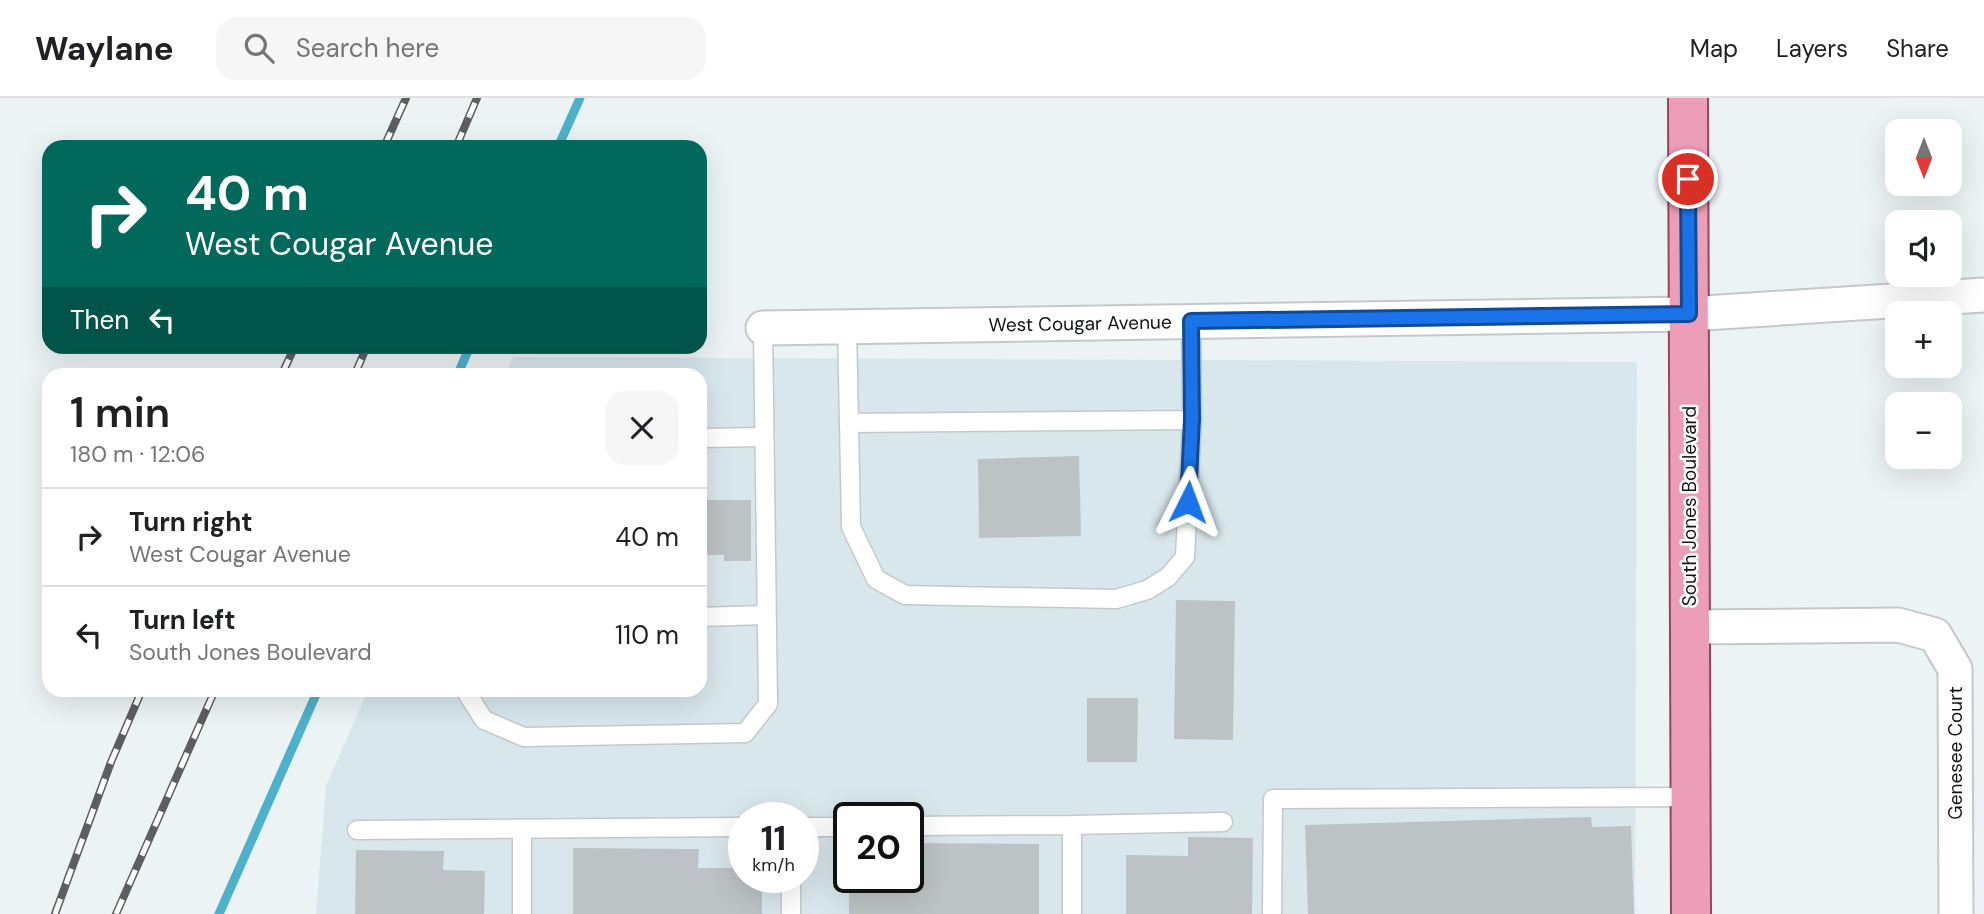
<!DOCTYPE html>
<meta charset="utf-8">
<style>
:root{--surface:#fff;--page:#f6f6f6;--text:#202124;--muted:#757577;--line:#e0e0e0}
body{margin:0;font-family:"DM Sans",sans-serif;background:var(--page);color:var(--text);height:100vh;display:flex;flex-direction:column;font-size:26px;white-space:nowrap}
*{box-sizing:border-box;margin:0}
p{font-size:23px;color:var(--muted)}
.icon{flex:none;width:38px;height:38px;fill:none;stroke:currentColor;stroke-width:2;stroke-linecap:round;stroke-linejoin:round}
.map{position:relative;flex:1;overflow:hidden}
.panel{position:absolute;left:42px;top:270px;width:665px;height:329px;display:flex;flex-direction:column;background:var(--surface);border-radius:21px;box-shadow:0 7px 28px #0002}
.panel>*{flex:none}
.guide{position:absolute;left:42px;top:42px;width:665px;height:214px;border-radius:21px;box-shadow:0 7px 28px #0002;background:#00695c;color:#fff;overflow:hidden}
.needle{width:46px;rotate:180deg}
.tools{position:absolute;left:1885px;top:21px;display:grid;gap:14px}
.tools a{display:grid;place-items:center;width:77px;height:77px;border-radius:14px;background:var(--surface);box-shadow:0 7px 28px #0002;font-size:35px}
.speed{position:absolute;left:728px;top:704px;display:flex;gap:14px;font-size:35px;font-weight:700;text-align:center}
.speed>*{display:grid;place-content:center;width:91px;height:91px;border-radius:50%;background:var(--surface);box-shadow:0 7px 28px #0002;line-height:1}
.speed small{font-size:18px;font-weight:400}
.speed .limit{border:4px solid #111;border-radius:10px;background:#fff;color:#111}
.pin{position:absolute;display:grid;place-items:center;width:60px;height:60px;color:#fff;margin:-30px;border:4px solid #fff;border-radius:50%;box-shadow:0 2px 7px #0007}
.me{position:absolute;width:77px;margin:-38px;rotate:3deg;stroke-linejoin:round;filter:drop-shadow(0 0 5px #0008)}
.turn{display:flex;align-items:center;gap:24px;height:147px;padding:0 28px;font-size:32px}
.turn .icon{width:91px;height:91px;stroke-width:2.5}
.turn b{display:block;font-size:49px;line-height:60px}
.then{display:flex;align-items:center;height:66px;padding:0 28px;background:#0003;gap:14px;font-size:26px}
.round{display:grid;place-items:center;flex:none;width:74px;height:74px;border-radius:21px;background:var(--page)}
.summary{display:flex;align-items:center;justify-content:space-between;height:119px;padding:0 28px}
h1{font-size:42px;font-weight:600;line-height:52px}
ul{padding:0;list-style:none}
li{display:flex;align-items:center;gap:21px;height:98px;padding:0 28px;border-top:2px solid var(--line)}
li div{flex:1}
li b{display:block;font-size:26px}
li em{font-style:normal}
header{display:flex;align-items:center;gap:42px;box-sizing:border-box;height:98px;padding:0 35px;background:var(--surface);border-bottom:2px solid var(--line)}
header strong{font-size:33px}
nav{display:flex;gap:38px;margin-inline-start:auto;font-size:24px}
.search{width:490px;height:63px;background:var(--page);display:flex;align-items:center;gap:18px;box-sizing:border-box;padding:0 24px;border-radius:21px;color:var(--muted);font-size:26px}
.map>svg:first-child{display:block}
</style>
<header>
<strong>Waylane</strong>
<div class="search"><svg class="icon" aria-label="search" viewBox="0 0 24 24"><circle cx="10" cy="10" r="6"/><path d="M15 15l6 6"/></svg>Search here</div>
<nav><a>Map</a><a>Layers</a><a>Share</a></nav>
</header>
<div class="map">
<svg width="1984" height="816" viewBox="0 0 1984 816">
<rect width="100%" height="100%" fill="#ecf3f5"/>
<path fill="#d8e7ec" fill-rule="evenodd" d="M513 259 1637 264 1635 816H316L326 688 368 592H700V276H506ZM744 719H803V779H744ZM849 719H908V779H849Z"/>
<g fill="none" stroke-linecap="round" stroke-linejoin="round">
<path stroke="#4eb1cb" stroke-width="9" d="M558 49 580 0
M458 276 470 248
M219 816 318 592"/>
</g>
<path fill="#bdc3c5" d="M1079 358 1081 438 979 440 978 361Z
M700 402H751V463H724V457H700Z
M1176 502 1235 503 1233 642 1174 641Z
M1087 600H1138L1137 664H1087Z
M1591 719 1592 729 1631 728 1634 816H1308L1305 727Z
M1188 739 1253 740 1252 816H1126V757L1188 758Z
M908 745 1039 746V816H849V779H908Z
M573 750 699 751 698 770H744V779H762V816H573Z
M356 752 444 753 443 772 485 773 484 816H355Z"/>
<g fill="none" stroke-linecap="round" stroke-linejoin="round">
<defs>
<path id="lane" d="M847 228 849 325 1192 322 1191 223
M849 325 851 429 876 481 905 497 1116 501 1147 492 1168 479 1185 459 1192 322
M700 340 764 339
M700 519 766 517
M465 592 484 622 524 639 745 635 768 606 763 230
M908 728 1072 727
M803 729H849
M357 732 744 729
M791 779V816
M522 816V731
M1072 816V727L1223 724
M1272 816 1273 701 1691 699"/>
<path id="street" d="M763 230 1689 216 1984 197
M1690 529 1898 527 1935 537 1955 571 1956 816"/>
<path id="primary" d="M1688 0 1691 816"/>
</defs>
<use href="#lane" stroke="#c3c9cb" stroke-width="21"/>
<use href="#street" stroke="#c3c9cb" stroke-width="37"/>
<use href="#primary" stroke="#97445f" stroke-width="42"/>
<use href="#lane" stroke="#fff" stroke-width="18"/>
<use href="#street" stroke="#fff" stroke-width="33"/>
<use href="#primary" stroke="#ec9eb8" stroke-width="38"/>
<defs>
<path id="rail" d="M384 49 406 0
M456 49 477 0
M282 276 295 248
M355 276 367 248
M55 816 111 664 142 592
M116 816 215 592"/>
</defs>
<use href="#rail" stroke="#5b5f60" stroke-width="8"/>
<use href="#rail" stroke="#fff" stroke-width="5" stroke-dasharray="16" stroke-linecap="butt"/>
</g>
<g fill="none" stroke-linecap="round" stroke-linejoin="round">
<defs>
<path id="route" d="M1188 404 1192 321 1191 223 1689 216 1688 81"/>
</defs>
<use href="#route" stroke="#114b97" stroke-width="18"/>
<use href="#route" stroke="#1a73e8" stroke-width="12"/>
</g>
<g text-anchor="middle" stroke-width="5" stroke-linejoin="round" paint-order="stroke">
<g font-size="19" fill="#111313" stroke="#fff">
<text transform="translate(1080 225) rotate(-1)" y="7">West Cougar Avenue</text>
<text transform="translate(1689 408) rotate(-90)" y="7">South Jones Boulevard</text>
<text transform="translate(1955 655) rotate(-90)" y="7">Genesee Court</text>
</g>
</g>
</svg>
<div class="tools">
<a><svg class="needle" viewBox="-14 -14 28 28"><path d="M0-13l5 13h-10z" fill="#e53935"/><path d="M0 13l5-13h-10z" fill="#757577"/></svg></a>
<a><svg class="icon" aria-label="sound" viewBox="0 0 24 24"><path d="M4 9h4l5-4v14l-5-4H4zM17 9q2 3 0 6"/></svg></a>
<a>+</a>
<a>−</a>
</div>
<div class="speed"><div>11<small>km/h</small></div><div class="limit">20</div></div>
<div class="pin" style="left:1688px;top:81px;background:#d93025"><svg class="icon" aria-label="arrive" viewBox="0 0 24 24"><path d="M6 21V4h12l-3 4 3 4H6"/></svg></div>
<svg class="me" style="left:1188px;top:404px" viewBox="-20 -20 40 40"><path d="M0-17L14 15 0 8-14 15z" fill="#1a73e8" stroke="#fff" stroke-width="4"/></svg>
<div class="guide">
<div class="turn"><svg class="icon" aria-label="right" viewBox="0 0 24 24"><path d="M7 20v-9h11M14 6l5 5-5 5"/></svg><div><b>40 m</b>West Cougar Avenue</div></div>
<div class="then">Then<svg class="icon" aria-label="left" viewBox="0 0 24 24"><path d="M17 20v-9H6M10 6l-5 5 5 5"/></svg></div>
</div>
<section class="panel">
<div class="summary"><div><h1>1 min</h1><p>180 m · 12:06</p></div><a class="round"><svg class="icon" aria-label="close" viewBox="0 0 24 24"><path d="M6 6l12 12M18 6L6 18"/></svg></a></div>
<ul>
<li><svg class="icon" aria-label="right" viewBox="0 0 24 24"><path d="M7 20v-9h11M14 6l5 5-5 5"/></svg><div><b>Turn right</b><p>West Cougar Avenue</p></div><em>40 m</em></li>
<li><svg class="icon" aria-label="left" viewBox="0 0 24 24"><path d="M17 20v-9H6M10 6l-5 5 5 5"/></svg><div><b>Turn left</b><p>South Jones Boulevard</p></div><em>110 m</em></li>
</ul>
</section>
</div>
